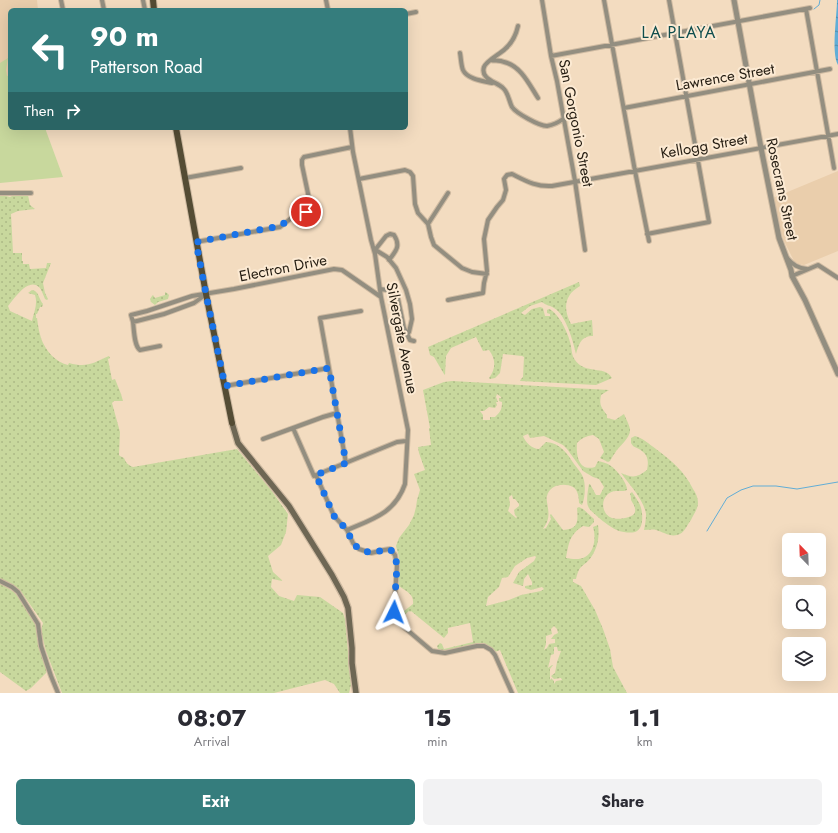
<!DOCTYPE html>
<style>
:root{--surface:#fff;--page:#f2f2f3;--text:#2b2b33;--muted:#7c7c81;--accent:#357d7d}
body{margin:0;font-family:Jost,sans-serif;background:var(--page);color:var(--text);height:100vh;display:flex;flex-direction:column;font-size:15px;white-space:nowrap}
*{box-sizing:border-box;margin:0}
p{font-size:13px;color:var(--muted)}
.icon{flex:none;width:22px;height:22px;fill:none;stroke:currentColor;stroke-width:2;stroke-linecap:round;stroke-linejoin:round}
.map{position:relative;height:693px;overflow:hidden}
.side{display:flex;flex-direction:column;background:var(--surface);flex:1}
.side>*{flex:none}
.top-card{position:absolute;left:8px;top:8px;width:400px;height:122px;border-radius:6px;box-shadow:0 4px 16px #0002;background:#357d7d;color:#fff;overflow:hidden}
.needle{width:26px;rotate:337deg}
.tools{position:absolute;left:782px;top:533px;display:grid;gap:8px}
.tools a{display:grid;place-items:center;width:44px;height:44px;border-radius:6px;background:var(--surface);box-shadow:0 4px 16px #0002;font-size:20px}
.pin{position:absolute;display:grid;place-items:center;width:34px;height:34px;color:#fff;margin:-17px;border:2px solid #fff;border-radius:50%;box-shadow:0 1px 4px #0007}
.me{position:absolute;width:44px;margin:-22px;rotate:3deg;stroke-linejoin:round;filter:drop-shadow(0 0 3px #0008)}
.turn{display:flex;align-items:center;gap:14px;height:84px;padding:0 16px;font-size:18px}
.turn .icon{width:52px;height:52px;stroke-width:2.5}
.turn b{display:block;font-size:28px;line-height:34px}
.then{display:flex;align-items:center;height:38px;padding:0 16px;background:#0003;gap:8px;font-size:15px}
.eta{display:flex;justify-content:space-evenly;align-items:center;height:68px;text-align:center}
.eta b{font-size:24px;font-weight:700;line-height:28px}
.action{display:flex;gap:8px;margin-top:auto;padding:8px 16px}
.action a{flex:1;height:46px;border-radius:6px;background:var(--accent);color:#fff;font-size:16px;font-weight:700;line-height:46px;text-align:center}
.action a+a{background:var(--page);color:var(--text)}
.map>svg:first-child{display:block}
</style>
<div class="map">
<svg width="838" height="693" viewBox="0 0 838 693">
<defs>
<pattern id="grass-dots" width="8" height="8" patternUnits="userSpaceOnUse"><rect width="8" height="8" fill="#c8d89d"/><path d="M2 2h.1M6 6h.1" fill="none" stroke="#acb986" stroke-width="1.8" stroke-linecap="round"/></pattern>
<pattern id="water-ripples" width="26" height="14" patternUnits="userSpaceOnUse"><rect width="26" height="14" fill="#61add6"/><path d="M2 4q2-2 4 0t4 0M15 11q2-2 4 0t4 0" fill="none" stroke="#508cac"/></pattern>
</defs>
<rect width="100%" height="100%" fill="#f3dcc0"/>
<path fill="#eaceac" d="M0 0H37L38 10H10V128H45L46 131 0 183Z
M838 171V251L804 265 798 264 794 261 783 239 773 198Z"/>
<path fill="url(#grass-dots)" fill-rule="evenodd" d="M0 194H6V196L10 197 14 195H28L30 205 35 209 18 211 11 214 13 253H22V261H23V264H29L30 269 46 268 47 263H51L43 283 45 293 48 299 47 300 45 299C43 295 42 290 39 287 28 277 14 299 8 306L10 311 32 321C34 312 38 304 35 295L28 293 32 290 35 291C39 294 39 299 43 304L42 307H40L37 314H36V318H37C38 325 39 332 41 338 45 350 55 362 68 365L69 363C87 368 93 363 109 356L110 358 108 359 112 380 115 379 121 394 123 401H114L112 403 120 432 119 455 120 456 124 458C126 463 128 465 133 467L237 449 271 490 288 514 286 532 281 545 268 556 273 572 283 581 272 579 271 587 279 596 294 601 297 595 320 597 343 613 345 619 351 685 349 693H340L334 684 325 680 274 693H62L46 651 41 631 43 623 20 590 7 582 0 579Z
M579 282 580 286C564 295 563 309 571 324L592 320 593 336C581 336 579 344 576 354 573 341 566 315 554 308 549 305 547 306 542 302L530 306 521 313 525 315 532 309 540 307 543 308 545 316H550V314L547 313V310L549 309C558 312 568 333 570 342 572 348 571 355 575 360 585 375 605 365 612 378L596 385 520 381 521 379 523 377 524 357 522 356 503 354 500 373 495 378 490 379 489 378C496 369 496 359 489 350L483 351 476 337 451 348 446 356 445 375 444 374 434 357 430 355 428 347Z
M165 292 167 293 169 295 168 299 158 302 155 305 151 302 150 299 152 296 153 295 155 298 165 295Z
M452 381 609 390 601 395C599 405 601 407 607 415V418L615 420 624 414C626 419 629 424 630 429 631 438 619 446 615 453 613 455 612 458 610 461L608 462 600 458 604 452 599 439 593 435C586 436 582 438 577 443 576 454 578 472 595 467L598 461C602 462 607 463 611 466 616 469 628 484 627 490 620 493 614 488 607 495 600 502 603 515 612 518 618 520 634 518 635 512 636 507 633 504 631 500 631 498 631 496 630 494L632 492C635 496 638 501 640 505 643 512 644 527 637 531 633 534 623 532 619 531 611 528 604 522 598 517 595 514 589 510 588 506 586 502 588 489 589 484H590L596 495H600L604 487 599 479 593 477 583 471 567 449 563 445 544 436 530 438 528 434 523 436C525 442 532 449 539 449L546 442C560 443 567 453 574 464 577 468 581 472 583 477 586 485 585 498 582 505L579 503C579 498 578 490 573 487 564 482 549 485 547 496 546 498 547 500 547 502 549 514 550 519 543 529L546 528 551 519 550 515 551 514 563 530C579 529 578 521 577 508L579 507 583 509 594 519V522L589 527 583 526C569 535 569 543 566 558 572 559 580 560 585 557 595 552 596 536 593 527L598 525C600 538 597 551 588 561 586 563 583 565 581 567 578 570 577 575 576 579H573V582L581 586 595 610 603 629 610 649 613 667 627 693H518L500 650 495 652C482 642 468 646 454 649 448 650 443 651 438 649L437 646 440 643 442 644 444 649 473 642 470 623 448 628V633L444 638 411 611 410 612 409 611 402 617 399 615 413 604C414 594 407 592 399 586V557L396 546 399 538 409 525 414 515 416 507 417 500 420 490 414 474 425 470 419 453 418 447 431 445 429 428H430L423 390 444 382ZM497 394 501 397V398H499V401L502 402C502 410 500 412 495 417H490V420H483V415L480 411H484L489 407 495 408 497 405 496 402H498L496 397ZM512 495 513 499H515L519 504V506L514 510 515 515 517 517 516 518 508 511 510 505 509 497ZM535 556 536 557 534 561 519 572 513 583 523 586 524 579 528 574 532 582V585L525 586V588L531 590 542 587 544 589 541 591 521 595 509 600 486 606 488 597 499 587 502 578 508 577 515 566 527 558ZM554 626 557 629 558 633 554 635 551 639H555V643L549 644 547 648 544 650 546 644V636L552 634 551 629ZM554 647H557L558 651H561L557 662 555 673 551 676 554 679 561 678 562 680 556 681 554 684V681L551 678V680L550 679V669L553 665H552L548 668 551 655 554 654Z
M635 436C643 438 649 444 656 449 672 461 684 471 693 489 696 493 698 498 698 503 698 509 693 515 691 520 687 525 684 534 677 535 670 537 663 532 656 530 653 529 648 530 644 530 645 525 646 520 646 514 644 500 629 484 621 473 633 478 636 478 647 470 649 461 648 454 639 449 635 447 633 447 631 443V438Z
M0 583 14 592 21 600 36 622 37 632 47 667 46 673 31 688 26 691 0 672Z"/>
<path fill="#c8d89d" d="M8 58 6 70 7 76 10 75V128H45L63 177 0 183V63Z"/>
<path fill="url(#water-ripples)" d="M837 0H838V65C831 52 837 16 837 0Z"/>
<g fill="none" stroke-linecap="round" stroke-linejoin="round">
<path stroke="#61add6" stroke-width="1" d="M814 9 819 5 820 0
M707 531 727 498 741 490 753 486H776L797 489 838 482"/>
<defs>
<path id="minor" d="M61 0 63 10
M102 0 104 10
M143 0 145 10
M326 0 328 10
M542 0 551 56 557 81 575 181 585 250
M604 0 635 171 649 241
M806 9 834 168
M406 14 416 12
M518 26C516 35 512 43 505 49 500 54 486 61 484 67 480 79 497 82 503 88 508 92 509 101 512 107 516 113 539 126 547 126 553 125 559 122 563 119
M460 53C461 58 461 65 463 70 467 79 483 81 492 83
M551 56 810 8
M491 60C495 61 500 60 504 62 521 66 529 84 538 98
M624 108 830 69
M185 178 241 168
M359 179 405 170 410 172 413 176 415 204 418 213 428 224 431 237 434 245 440 250 462 268 472 272 487 274
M0 193H31
M428 224 448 193
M647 234 709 222 669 0
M196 242 280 227 294 216 306 211 309 208 310 203 302 165V160L304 157 352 147
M374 249 387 257 396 268 406 290 410 304 412 319 409 332 407 335
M375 250 386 236 390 234 394 235C401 246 396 251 389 260
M787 258C793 265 798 268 807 269
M792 276 818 265 838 278
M380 289 394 291 397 294 404 328 410 340 414 341
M448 300 483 293 484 283 487 271 484 239 488 220 497 207 503 200 506 190 504 179 507 175 512 174C526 181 536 187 552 186L838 134
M133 322 131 315 147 311 192 296 234 289 334 269 342 270 381 297
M160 346 140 350C134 346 134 329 133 322L164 314 194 303 205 295
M225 386 329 368
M293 428 314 476 316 475 334 516 347 530 353 543 359 549 371 553 384 550 390 549 395 555 397 566 394 611 399 623 432 651 445 653 477 646H484L491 650 495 655 512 693
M263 439 323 417 337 413
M346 463 320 318 361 311
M316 475 397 442 406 441
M347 530C373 519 395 513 405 484L408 430 381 297 375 254 371 240 353 152 350 128
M0 581 12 587 18 592 38 624 41 646 51 676 58 693"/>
<path id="tertiary" d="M734 0 761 148 779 238 791 270 792 276 805 300 838 374"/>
<path id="secondary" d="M232 423 238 443 289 506 332 575 344 597 348 608 352 648V663L356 693"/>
<path id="primary" d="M153 0 154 10
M176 128 206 294 232 423"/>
</defs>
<use href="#minor" stroke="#cebaa1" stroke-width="6"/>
<use href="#tertiary" stroke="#cebaa1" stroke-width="7"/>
<use href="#secondary" stroke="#cebaa1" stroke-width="8"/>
<use href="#primary" stroke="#cebaa1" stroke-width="8"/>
<use href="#minor" stroke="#938e80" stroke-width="4"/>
<use href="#tertiary" stroke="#938e80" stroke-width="5"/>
<use href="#secondary" stroke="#6e6754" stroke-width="5.5"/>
<use href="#primary" stroke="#544c34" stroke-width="6"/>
</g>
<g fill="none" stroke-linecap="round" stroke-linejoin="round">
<path stroke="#1a73e8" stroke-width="7" stroke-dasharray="0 12.6" d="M306 212 294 216 280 226 196 242 206 294 225 386 329 368 346 463 316 475 334 516 347 530 353 543 359 549 371 553 384 550 390 549 395 555 397 566 394 612"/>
</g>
<g text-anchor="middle" stroke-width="4" stroke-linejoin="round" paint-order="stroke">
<g font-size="15" fill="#251d12" stroke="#fcead3">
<text transform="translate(725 77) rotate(-10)" y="5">Lawrence Street</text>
<text transform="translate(576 123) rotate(79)" y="5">San Gorgonio Street</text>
<text transform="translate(704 146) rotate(-10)" y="5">Kellogg Street</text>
<text transform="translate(782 189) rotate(78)" y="5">Rosecrans Street</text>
<text transform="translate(283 268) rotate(-11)" y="5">Electron Drive</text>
<text transform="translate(402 338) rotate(79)" y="5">Silvergate Avenue</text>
</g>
<g font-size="16" letter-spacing="1" fill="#0e4d4d" stroke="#fcead3">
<text x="679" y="38">LA PLAYA</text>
</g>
</g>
</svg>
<div class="tools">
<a><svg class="needle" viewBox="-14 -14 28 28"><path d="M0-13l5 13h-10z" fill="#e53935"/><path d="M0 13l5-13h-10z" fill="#7c7c81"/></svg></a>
<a><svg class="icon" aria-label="search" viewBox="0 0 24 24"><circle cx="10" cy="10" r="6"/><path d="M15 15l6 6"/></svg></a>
<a><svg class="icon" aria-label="layers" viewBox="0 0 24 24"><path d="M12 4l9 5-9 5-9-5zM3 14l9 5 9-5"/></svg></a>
</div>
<div class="pin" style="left:306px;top:212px;background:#d93025"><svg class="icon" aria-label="arrive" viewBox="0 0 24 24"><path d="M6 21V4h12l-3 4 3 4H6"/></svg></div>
<svg class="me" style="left:394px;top:612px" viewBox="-20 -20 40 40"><path d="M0-17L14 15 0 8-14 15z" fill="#1a73e8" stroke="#fff" stroke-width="4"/></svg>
<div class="top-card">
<div class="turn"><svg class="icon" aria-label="left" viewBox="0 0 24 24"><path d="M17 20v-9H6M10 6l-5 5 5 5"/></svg><div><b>90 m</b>Patterson Road</div></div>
<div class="then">Then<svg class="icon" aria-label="right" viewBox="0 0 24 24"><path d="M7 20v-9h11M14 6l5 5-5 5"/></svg></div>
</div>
</div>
<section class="side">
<div class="eta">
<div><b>08:07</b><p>Arrival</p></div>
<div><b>15</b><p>min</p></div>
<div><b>1.1</b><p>km</p></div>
</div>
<div class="action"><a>Exit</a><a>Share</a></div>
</section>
